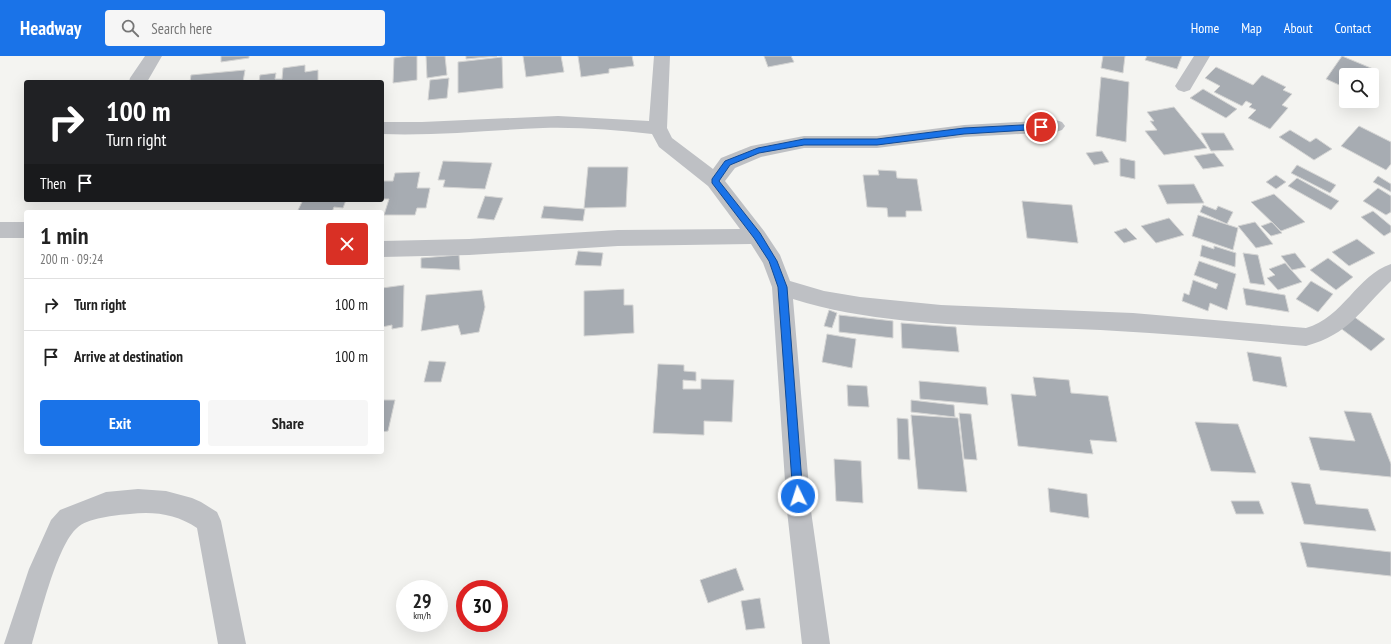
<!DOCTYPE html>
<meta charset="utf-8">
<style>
:root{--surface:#fff;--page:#f6f6f6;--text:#222;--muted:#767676;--line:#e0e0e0;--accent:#1a73e8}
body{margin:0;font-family:"PT Sans Narrow",sans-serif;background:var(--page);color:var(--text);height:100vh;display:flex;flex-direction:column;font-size:15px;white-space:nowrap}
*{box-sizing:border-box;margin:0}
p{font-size:13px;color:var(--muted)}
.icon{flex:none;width:22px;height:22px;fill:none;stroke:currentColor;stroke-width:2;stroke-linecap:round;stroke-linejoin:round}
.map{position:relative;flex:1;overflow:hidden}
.panel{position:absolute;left:24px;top:154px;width:360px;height:244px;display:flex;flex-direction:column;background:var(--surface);border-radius:4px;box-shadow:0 4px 16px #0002}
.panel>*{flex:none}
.banner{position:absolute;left:24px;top:24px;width:360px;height:122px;border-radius:4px;box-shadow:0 4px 16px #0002;background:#202124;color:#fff;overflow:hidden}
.tools{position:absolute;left:1339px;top:12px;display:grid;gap:8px}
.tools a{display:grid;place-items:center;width:40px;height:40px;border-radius:4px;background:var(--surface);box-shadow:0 4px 16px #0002;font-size:20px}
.speed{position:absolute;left:396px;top:524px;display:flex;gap:8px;font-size:20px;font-weight:700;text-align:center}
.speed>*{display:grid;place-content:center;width:52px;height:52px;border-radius:50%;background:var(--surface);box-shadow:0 4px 16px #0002;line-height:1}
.speed small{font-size:10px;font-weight:400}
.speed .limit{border:6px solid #d22;background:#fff;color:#111}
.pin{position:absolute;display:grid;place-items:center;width:34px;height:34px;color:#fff;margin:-17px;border:2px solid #fff;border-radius:50%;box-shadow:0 1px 4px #0007}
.me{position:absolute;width:44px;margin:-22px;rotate:356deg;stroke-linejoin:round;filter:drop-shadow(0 0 3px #0008)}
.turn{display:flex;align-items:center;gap:14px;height:84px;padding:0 16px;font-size:18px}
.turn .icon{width:52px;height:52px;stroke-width:2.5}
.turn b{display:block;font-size:28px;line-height:34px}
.then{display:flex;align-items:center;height:38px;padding:0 16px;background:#0003;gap:8px;font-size:15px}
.round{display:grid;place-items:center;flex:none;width:42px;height:42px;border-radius:4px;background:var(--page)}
.overview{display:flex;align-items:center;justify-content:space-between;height:68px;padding:0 16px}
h1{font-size:24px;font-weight:700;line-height:30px}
.cta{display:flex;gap:8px;margin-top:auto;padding:8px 16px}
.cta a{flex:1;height:46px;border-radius:4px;background:var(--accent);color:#fff;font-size:16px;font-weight:700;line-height:46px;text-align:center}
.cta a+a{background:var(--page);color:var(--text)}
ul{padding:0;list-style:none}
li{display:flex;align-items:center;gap:12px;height:52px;padding:0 16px;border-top:1px solid var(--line)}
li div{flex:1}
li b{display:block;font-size:15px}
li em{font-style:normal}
header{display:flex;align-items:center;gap:24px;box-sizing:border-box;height:56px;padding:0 20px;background:var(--accent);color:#fff}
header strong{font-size:19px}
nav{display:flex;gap:22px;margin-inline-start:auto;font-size:14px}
.search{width:280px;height:36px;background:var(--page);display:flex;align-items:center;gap:10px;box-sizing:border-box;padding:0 14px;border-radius:4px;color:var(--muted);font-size:15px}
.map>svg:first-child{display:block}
</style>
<header>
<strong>Headway</strong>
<div class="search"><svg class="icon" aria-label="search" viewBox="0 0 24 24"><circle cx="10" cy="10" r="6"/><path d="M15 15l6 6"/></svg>Search here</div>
<nav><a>Home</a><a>Map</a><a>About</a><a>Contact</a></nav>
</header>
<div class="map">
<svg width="1391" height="588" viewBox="0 0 1391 588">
<rect width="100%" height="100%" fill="#f4f4f1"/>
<path fill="#a7acb2" stroke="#d5d5d4" d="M221 0H249V2L221 6Z
M407 0H417V24L393 27 394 2Z
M426 0H445L447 19 427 22Z
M466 0H497L466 3Z
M523 0H561L564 16 526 21Z
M578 0H632L634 10 609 13V17L581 21Z
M764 0H791L794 6 768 11Z
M1103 0H1125L1123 17 1101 12Z
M1147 0H1182L1177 13 1145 4Z
M1342 0 1378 15 1372 24V19H1346V32L1326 23Z
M502 1 503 32 458 37V6Z
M305 9V16L318 14V26H259L260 19 276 17 275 23H282L283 12Z
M1216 11 1253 29 1262 19 1286 31 1283 34 1292 38 1282 49 1288 52 1270 73 1248 62 1256 54 1249 51 1252 48 1246 45 1242 50 1214 36 1220 30 1205 22Z
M245 14 243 26H190L191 19Z
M1101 21 1129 26 1126 86 1096 80Z
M449 22 447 42 428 44 430 24Z
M1203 33 1237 53 1226 62 1190 42Z
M1174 51 1207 92 1164 99 1145 75 1157 74 1150 65H1154L1147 56Z
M1359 70 1391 86V108L1386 114 1341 90Z
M1290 74 1310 86 1316 82 1332 93 1314 104 1279 81Z
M1201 77H1224L1234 94 1211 95Z
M1102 95 1109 106 1094 109 1086 97Z
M1214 97 1224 110 1203 113 1194 100Z
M1120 102 1135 105V123L1120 120Z
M443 105 492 107 485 133 443 131 445 124H438Z
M1297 109 1336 129 1330 137 1291 117Z
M588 111H628L626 151 584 152Z
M878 114 896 115 897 122 917 123 922 155H906V161H888L887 152 867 151 863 119H879Z
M420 116 417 132H430L426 152H417L415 159H384L389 143H382V125H393L395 117Z
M1276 119 1286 126 1276 133 1266 126Z
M1378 120 1391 128V136L1373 126Z
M1297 122 1339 145 1331 154 1288 130Z
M1194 128 1204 147 1167 148 1158 129Z
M1378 132 1391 140V156L1386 159 1363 145Z
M1274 138 1305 166 1281 175 1251 146Z
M485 140 503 142 494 164 477 162Z
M303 144H346L343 152 334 151 332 156H297Z
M1022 145 1072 149 1078 187 1027 182Z
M1203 149 1216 154 1218 150 1233 156 1227 168 1200 156Z
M544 150 585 153 583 165 541 162Z
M1373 155 1391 170V176L1384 180 1361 161Z
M1198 159 1238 172 1233 194 1192 180Z
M1169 162 1184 179 1156 187 1141 170Z
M1255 166 1273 188 1256 192 1238 170Z
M1272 166 1282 177 1271 180 1261 170Z
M1126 172 1137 183 1124 187 1114 176Z
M1357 183 1375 197 1349 210 1332 196Z
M1202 189 1214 193V190L1236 197 1235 211 1200 200Z
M578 195 603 197 601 210 575 209Z
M1243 197 1258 199 1265 229 1250 227Z
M1295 197 1306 211 1292 214 1281 200Z
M459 199 460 214 421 212V202Z
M1328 202 1353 221 1336 234 1310 214Z
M1199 205 1236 218 1227 254 1210 247 1208 255 1182 245 1184 237 1189 239 1193 224 1216 233 1218 228 1194 219Z
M1285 207 1302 226 1278 234 1267 222 1275 219 1269 213Z
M1311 225 1333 238 1318 256 1296 243Z
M404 229 403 271 392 273V269L382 271V232Z
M1243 232 1285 239 1289 256 1246 249Z
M624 233V249H633L634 277 584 280V235Z
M482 234 485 251 479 276 461 279 458 269 421 275 426 239Z
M829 254 837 257 832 272 824 270Z
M839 259 893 265V282L839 276Z
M1353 260 1385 283 1371 295 1339 271Z
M901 267 956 271 959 296 902 292Z
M827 278 856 283 852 312 822 306Z
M1247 296 1281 301 1287 331 1253 325Z
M429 305 446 306 441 326H424Z
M658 308 684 309V315L696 316V325L683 324V333H701V323L734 324 732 366 704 365V379L653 377Z
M1033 321 1069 324 1071 337 1108 340 1117 386 1090 384 1093 398 1018 390 1011 338 1036 340Z
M919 325 986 331 988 349 920 343Z
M847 329 867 330 869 351 848 350Z
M382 344H395L388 375 382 376Z
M911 344 954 349 955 361 911 356Z
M1344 355 1371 357 1391 408V421L1320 414 1309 381 1355 385Z
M959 357 971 358 977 404 964 403Z
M911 359 958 362 967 436 918 433Z
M897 362 908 363 910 404 898 403Z
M1195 366 1238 368 1256 417 1211 415Z
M834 403 861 405 863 447 836 445Z
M1291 426 1310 428 1316 448 1368 453 1376 475 1304 468Z
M1048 432 1087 438 1089 462 1050 456Z
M1231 445H1259L1264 458H1236Z
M1300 486 1391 496V520L1307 511Z
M736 512 744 534 708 547 700 524Z
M760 542 765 572 746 574 741 545Z"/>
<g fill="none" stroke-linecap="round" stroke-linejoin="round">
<path fill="#bec0c4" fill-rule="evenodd" d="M145 0H162L147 26H129L130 22Z
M654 0H670L667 72 672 82 713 113 721 102 751 90 804 80H877L964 69 1056 64 1062 66 1065 70 1062 74 1056 76 964 81 877 92H804L761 101 735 112 725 125 764 175 780 199 790 225 824 235 860 241 941 249 1133 257 1306 272C1343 262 1357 219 1391 208V225C1360 254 1350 278 1306 290 1229 283 1153 276 1076 273 984 269 882 271 793 243L811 455 830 588H802L787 455 772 231 763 207 751 188 618 190 469 199 382 201V185L469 183 618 174 740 173 708 130 659 91 652 78C616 74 579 71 543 72 489 74 436 80 382 78V66H422L558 60 649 65Z
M1194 0H1210L1190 34 1184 36 1178 34 1175 30Z
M0 166H26V182H0Z
M138 433 166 435 192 442 201 446 217 456 221 465 246 588H218L197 472C177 458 153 455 130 458 116 459 87 462 77 472 57 489 40 561 32 588H4L29 513 51 464 60 454 106 436Z"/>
</g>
<path fill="#1a73e8" stroke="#114b97" d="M1041 68 1045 71 1044 73 964 78 877 89H804L759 97 730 109 719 125 760 177 777 205 787 231 803 440 801 444 798 445 794 444 793 440 778 231 769 205 754 182 712 127V123L725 105 758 92 804 83H877L964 72Z"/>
</svg>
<div class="tools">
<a><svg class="icon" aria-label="search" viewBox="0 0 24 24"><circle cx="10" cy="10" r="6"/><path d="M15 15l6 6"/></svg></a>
</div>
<div class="speed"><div>29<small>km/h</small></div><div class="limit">30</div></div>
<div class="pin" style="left:1041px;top:71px;background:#d93025"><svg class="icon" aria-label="arrive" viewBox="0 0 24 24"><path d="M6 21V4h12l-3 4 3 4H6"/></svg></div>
<svg class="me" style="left:798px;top:440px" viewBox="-20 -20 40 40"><circle r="17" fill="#1a73e8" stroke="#fff" stroke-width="3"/><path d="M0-11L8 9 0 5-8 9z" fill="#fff"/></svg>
<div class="banner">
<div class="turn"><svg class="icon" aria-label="right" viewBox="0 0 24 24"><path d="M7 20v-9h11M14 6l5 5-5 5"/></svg><div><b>100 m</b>Turn right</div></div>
<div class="then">Then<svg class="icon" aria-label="arrive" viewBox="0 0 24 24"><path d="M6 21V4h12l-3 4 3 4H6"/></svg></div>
</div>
<section class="panel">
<div class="overview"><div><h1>1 min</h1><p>200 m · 09:24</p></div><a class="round" style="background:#d93025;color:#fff"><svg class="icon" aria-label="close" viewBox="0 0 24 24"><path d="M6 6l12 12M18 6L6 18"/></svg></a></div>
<ul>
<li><svg class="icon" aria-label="right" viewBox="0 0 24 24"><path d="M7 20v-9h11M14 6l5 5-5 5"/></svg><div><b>Turn right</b></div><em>100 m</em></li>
<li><svg class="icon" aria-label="arrive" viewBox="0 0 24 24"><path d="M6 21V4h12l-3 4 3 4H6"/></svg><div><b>Arrive at destination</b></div><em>100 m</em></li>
</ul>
<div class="cta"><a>Exit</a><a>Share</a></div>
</section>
</div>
